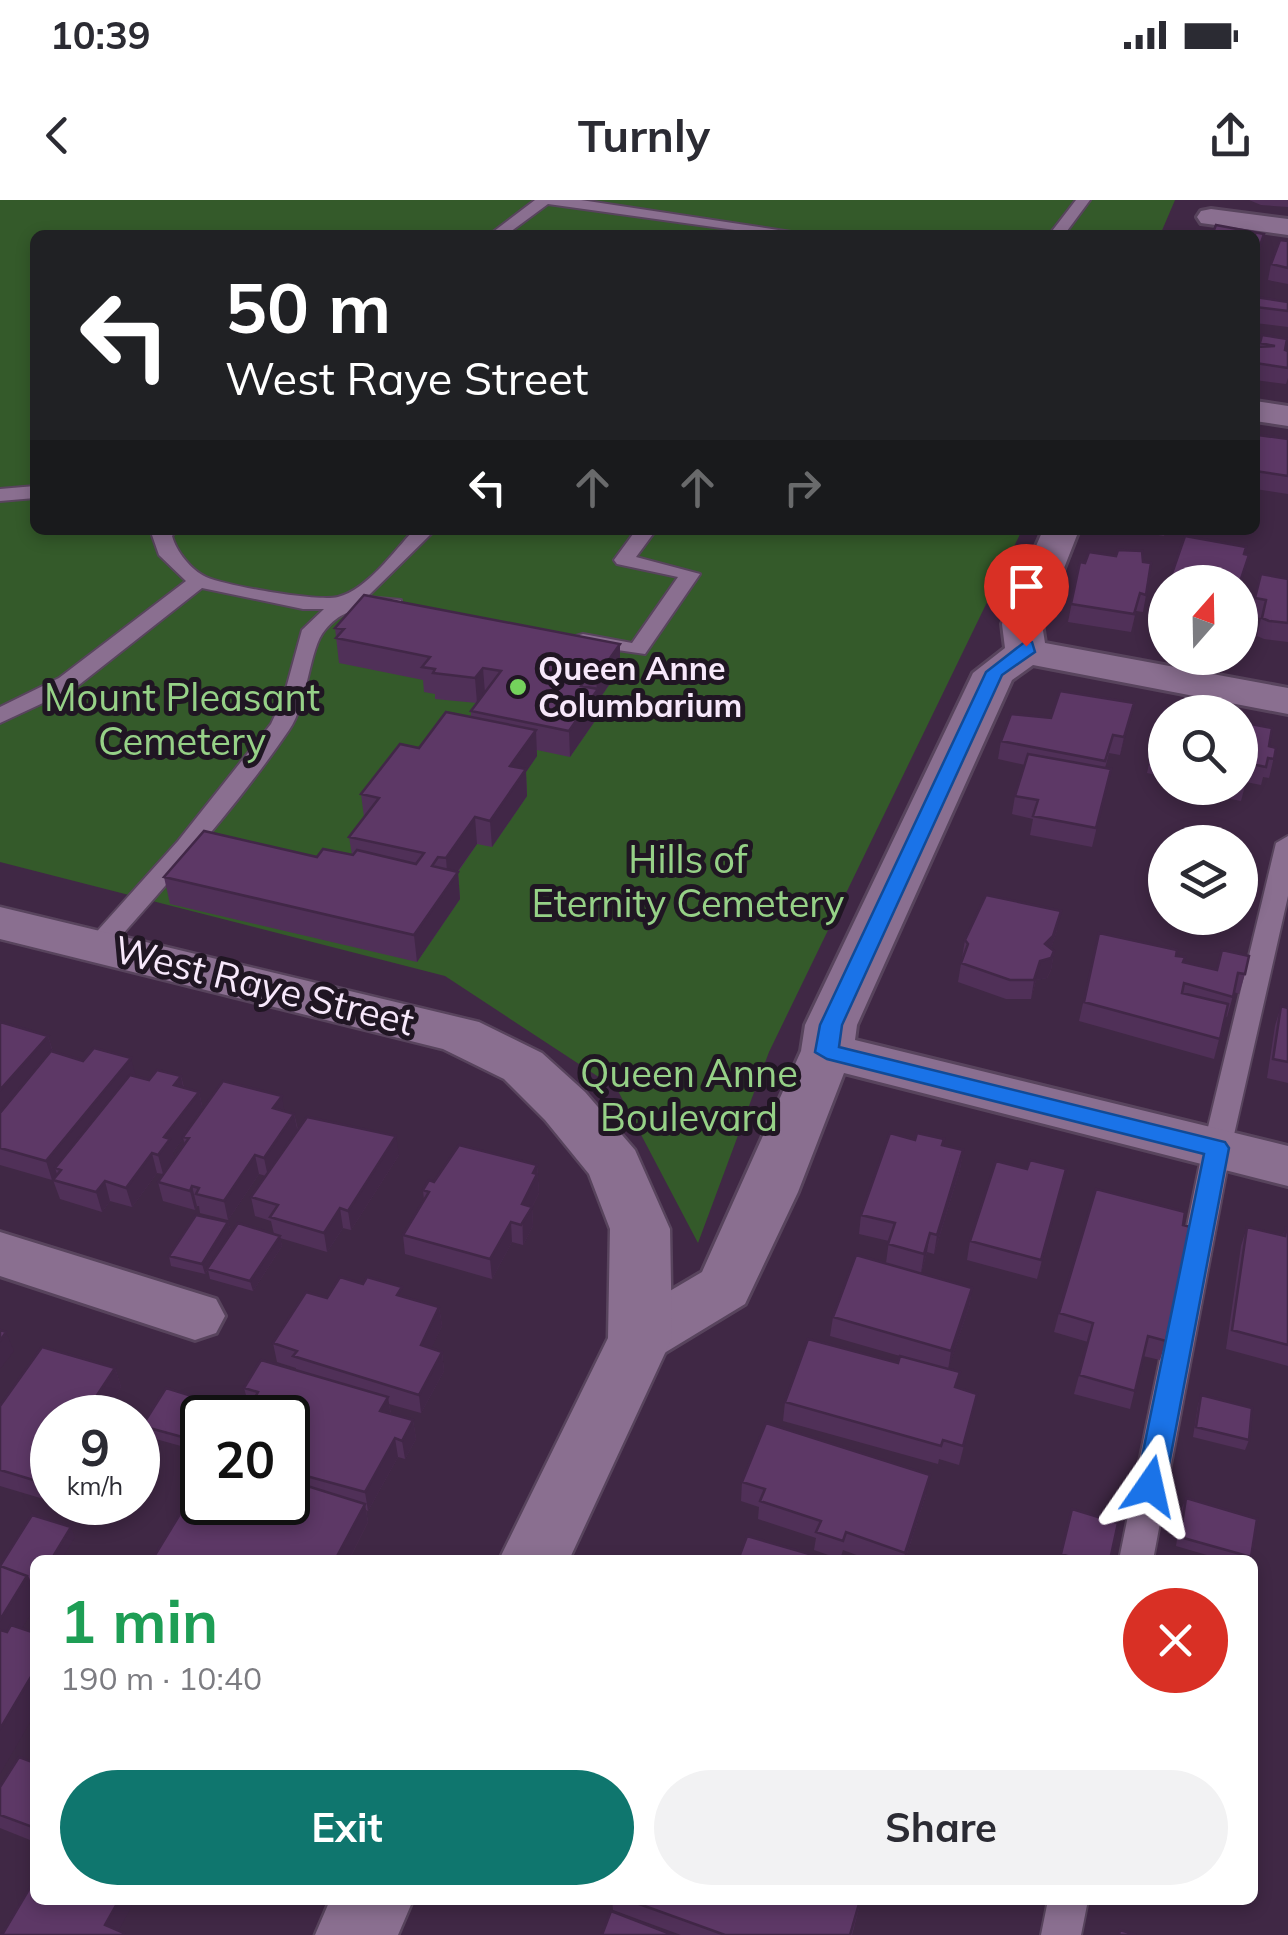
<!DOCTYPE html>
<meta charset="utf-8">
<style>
:root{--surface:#fff;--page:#f2f2f3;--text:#2b2b33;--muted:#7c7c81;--accent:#0f766e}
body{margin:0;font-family:Mulish,sans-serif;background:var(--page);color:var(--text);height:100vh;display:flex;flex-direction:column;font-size:38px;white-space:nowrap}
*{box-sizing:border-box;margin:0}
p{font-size:32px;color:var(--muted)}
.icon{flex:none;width:55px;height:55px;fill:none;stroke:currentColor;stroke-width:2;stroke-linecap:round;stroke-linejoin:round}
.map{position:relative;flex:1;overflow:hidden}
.panel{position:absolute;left:30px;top:1355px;width:1228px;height:350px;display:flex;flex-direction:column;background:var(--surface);border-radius:15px;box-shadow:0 5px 15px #0003}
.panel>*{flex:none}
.guide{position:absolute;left:30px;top:30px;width:1230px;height:305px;border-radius:15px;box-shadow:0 5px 15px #0003;background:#202124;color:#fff;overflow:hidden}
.needle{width:65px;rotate:20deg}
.buttons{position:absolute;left:1148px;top:365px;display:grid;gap:20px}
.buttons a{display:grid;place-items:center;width:110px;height:110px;border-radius:50%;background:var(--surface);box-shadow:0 5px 15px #0003;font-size:50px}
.speed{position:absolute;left:30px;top:1195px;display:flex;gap:20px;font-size:50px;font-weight:700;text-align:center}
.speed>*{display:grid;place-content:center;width:130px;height:130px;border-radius:50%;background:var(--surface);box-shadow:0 5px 15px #0003;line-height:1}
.speed small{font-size:25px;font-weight:400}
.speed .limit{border:5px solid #111;border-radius:15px;background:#fff;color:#111}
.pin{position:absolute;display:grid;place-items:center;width:85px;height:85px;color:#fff;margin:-102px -42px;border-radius:50% 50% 50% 0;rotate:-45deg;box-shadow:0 0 10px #0007}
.pin .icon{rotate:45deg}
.me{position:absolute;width:110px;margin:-55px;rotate:11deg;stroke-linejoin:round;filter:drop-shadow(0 0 8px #0008)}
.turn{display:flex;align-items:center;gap:35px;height:210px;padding:0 30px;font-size:45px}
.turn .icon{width:130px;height:130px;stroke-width:2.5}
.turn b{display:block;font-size:70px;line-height:85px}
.lanes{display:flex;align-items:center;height:95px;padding:0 30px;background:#0003;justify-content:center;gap:50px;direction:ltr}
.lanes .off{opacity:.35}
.round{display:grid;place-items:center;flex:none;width:105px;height:105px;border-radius:52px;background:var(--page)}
.summary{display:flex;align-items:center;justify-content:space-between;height:170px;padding:0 30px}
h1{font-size:60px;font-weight:700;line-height:75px;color:#1e9e55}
.button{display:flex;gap:20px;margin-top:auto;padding:20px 30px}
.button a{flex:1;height:115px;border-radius:60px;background:var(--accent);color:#fff;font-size:40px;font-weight:700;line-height:115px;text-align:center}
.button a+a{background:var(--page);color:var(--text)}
.status{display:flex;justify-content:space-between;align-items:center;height:70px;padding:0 50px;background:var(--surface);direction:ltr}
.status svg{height:28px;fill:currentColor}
header{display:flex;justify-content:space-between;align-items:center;height:130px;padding:0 30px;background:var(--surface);font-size:45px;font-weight:700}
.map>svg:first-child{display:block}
</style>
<div class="status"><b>10:39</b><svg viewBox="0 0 49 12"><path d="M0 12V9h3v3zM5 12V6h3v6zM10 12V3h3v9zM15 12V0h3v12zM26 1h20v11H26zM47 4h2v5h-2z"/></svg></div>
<header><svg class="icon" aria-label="back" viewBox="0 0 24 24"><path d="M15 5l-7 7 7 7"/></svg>Turnly<svg class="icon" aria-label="share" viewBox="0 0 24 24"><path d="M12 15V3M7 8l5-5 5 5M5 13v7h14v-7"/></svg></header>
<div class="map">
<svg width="1288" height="1735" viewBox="0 0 1288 1735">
<rect width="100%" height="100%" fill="#402845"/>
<path fill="#345a2a" d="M0 0H1175L1160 35H35V330H1022L769 852 698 1043 617 889 445 776 0 662Z"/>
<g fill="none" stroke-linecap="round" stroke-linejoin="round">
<defs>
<path id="service" d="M535 0H581L811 35H772L548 4 506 35H489Z
M1076 0H1090L1064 35H1049Z
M35 286V298L0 301V289Z
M156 330H177L172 336C176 351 191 370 206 377 227 386 317 402 338 397 367 390 394 351 414 330H435L367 397 401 400V408C368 416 351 399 325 430 309 448 308 503 289 530 236 608 171 679 109 750H91L87 744 91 738 178 641 271 524 284 496 302 430 324 409H303L202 388 75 488 0 523V507L59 478 186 381 159 355 152 335Z
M636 330H656L636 357 700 374 645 454 576 444V436L583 434 632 443 678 377 617 364 614 360Z
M1288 636V696L1231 948 1153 1360H1119L1203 948 1276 643Z
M1048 1700H1088L1081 1735H1041Z"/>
<path id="minor" d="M1211 9 1288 19V35L1201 23 1197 17 1201 11Z
M1255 201 1288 206V226L1255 221Z
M1043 330H1079L1042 424 1045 443 1288 488V514L1033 465 1012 480 857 825 855 840 1288 946V986L844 873 798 992 745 1104 661 1155 640 1162 619 1155 610 1138 619 1121 702 1072 801 851 805 825 973 473 1005 448 1002 424Z
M0 1032 216 1099 225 1116 216 1133 195 1140 0 1076Z"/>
<path id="tertiary" d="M0 707 479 822 542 853 585 892 635 950 670 1029 672 1138 569 1360H499L608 1138 610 1029 589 974 545 920 504 879 443 849 0 739Z
M330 1700H413L398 1735H315Z"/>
</defs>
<use href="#service" stroke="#58445d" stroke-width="4"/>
<use href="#minor" stroke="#58445d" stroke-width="6"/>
<use href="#tertiary" stroke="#58445d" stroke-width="5"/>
<use href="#service" fill="#8a6f90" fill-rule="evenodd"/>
<use href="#minor" fill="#8a6f90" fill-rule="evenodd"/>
<use href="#tertiary" fill="#8a6f90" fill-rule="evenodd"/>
</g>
<path fill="#503058" d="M1249 0H1288V7L1261 5Z
M1288 41V84L1268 80 1271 64Z
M1255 97 1288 102V127L1255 123Z
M1262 135 1288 151V178L1286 184 1255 180V147H1259Z
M1288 239V294L1255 289V244Z
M1128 330H1166L1164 336Z
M1080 362 1146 395 1143 412 1136 411 1131 432 1068 422Z
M1261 374 1288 379V442L1264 439 1257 436 1261 418 1250 416Z
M335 428 620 444V469L598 501 599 515 570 557 537 550V556L526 572 527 596 492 647 477 644 458 672 460 699 417 762 170 704 164 677 317 657 352 655 349 637 364 617 361 594 419 548 471 517V511L477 503 435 499V494L424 492 423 480 339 463Z
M1134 503 1120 555 1109 553 1105 568 1111 569 1092 647 1030 635 1033 619 1012 614 1015 596 1025 565 998 559 1001 541 1051 518Z
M1165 512V577L1147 573 1151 555Z
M1240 522 1269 546 1276 548 1269 578 1263 577 1261 585 1246 582 1241 601 1215 596 1217 588H1240Z
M1057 730 1051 748 1054 751 1051 770 1047 778 1036 780 1031 799H1006L958 782 965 740Z
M1099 733 1176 756 1183 763 1245 774 1239 794 1234 792 1227 817 1225 816 1214 859 1079 821Z
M1281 806 1288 808V883L1267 878 1275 826Z
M0 822 48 836 53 852 136 877 149 880 181 876 184 888 199 892 203 910 285 911 294 914 298 930 399 955 351 1030 343 1028 327 1052 280 1038 282 1046 253 1091 210 1079 208 1070 205 1074 171 1066 169 1056 228 1022 231 1032 219 1052 274 1034 271 1021 255 1016 251 997 266 976 259 974 228 1020 200 1013 199 1006H197L195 1010 163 1001 158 982 185 944 183 938 173 952 163 974 157 973 132 1007 110 1001 102 1012 60 999 53 980 57 973 52 980 0 965Z
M943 945 963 950 960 969 934 1054 927 1052 921 1073 972 1088 969 1107 948 1169 957 1188 977 1194 959 1265 939 1259 938 1264 783 1221 785 1202 898 1163 900 1156 830 1136 833 1117 886 1063 889 1041 859 1034 861 1015Z
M537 965 539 993 532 1007 533 1026 523 1045 512 1042 492 1079 405 1054 403 1035 424 1000 423 990 434 982Z
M1027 969H1066L1037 1079 967 1060 970 1041Z
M1247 1027 1283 1035 1286 1028 1288 1029V1166L1226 1149 1241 1046Z
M403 1096 439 1107 442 1126 431 1148 442 1152 444 1171 421 1213 389 1204 391 1214 413 1220 416 1239 405 1259 398 1257 368 1311 366 1310 368 1322 349 1360H152L288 1302V1218L249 1206 244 1188 296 1170V1168L277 1162 273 1143 327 1098Z
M1059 1113 1166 1141 1160 1160 1143 1156 1130 1209 1074 1194 1088 1142 1054 1132Z
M115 1168 121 1187 101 1218H52L47 1300 0 1286V1206Z
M1201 1195 1249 1240 1245 1250 1193 1237 1198 1205Z
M211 1210 207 1218H202V1224L188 1248 145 1236 142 1226Z
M742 1282 926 1294 905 1360H870L843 1350 840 1359 814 1350 816 1338 758 1319 759 1307 741 1301Z
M1186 1298 1251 1357 1250 1360H1224L1176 1346 1182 1308Z
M1072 1309 1110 1360H1059Z
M35 1563V1642L0 1628V1587Z
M612 1700H861L852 1735H681L613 1710Z"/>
<path fill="#412747" d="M620 444V469L598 501 599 515 570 557 569 531 597 491 596 478Z
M483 468 485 493 477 503 475 478Z
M1134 503 1130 521 1120 555 1124 537Z
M536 530 537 556 526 572 527 596 492 647 490 621 510 566Z
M475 617 477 644 448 685 446 658Z
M458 672 460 699 417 762 414 735Z
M1061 711 1057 730 1049 755 1054 751 1051 770 1047 778 1036 780 1031 799 1034 780 1045 744Z
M48 836 54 856 0 916V890Z
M131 858 136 877 55 968 57 974 52 980 46 961Z
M181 876 185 896 174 885Z
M199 892 203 911 173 952 175 958 163 974 158 955 164 937Z
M282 896 285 915 273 908Z
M294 914 298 933 268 977 264 958Z
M396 936 399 955 351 1030 348 1011Z
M963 950 960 969 934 1054 937 1035Z
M152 953 157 973 132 1007 126 988Z
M255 955 259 974 228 1020 224 1001Z
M537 965 539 993 532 1007 533 1026 523 1045 522 1004Z
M105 981 110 1001 102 1012 96 992Z
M192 986 197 1006 195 1010 190 991Z
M340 1008 343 1028 327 1052 324 1033Z
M228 1022 231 1032 205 1074 202 1064Z
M511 1022 512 1042 492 1079 490 1059Z
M930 1033 927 1052 921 1073 924 1054Z
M280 1036 282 1046 253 1091 250 1081Z
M972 1088 969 1107 948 1170 951 1151Z
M439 1107 442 1126 424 1164 421 1145Z
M6 1132 14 1151 0 1169V1141Z
M442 1152 444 1171 421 1213 419 1195Z
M115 1168 121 1187 101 1218H82Z
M388 1197 391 1216 380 1211Z
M208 1201 211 1210 207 1218H202V1224L188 1248 186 1238Z
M413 1220 416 1239 405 1259 402 1241Z
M395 1238 398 1257 368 1311 365 1292Z
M52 1262V1292L47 1300 40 1282Z
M930 1275 926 1294 905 1360H903Z
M365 1304 368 1322 349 1360H335Z
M71 1327 75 1337 61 1360H51Z
M27 1376 35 1395V1407L7 1453 0 1439V1420Z
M35 1470V1514L0 1574V1529Z
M119 1700H130L132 1706 116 1735 105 1725Z"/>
<path fill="#5d3866" stroke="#412747" stroke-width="2.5" d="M1216 25 1264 34 1258 52H1255V35H1212Z
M1280 40 1288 41V68L1271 64Z
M1255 97 1288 102V111L1255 107Z
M1262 135 1287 139 1285 150 1288 151V168L1255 163V147L1275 146 1260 143Z
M1258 235 1288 239V276L1255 271V244Z
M1185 336 1246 347 1244 354 1249 355 1240 382H1169Z
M1118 350 1142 351 1143 362 1151 363 1146 395 1140 393 1134 414 1071 404 1080 362 1085 363 1089 352 1116 356Z
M1261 374 1288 379V423L1269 421 1262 418 1266 400 1255 398Z
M364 395 620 444 596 478 587 476 581 486 598 489 569 531 471 511 501 471 483 468 475 478 433 473 435 469 422 467 430 457 336 438 344 429 335 428Z
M1060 491 1134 503 1124 537 1113 535 1105 561 1001 541 1011 514 1051 518Z
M1164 508 1189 512H1165V557L1151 555Z
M446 512 536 530 510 566 526 569 490 621 475 617 446 658 438 657 432 666 458 672 414 735 164 677 204 631 317 657 323 649 353 655 357 650 416 664 424 653 349 637 379 598 361 594 400 544 419 548Z
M1240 522 1272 528 1269 546 1276 548 1274 559 1268 558 1266 567 1251 564 1246 582 1240 581Z
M1028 554 1111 569 1096 628 1033 616 1038 600 1015 596Z
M986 695 1061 711 1053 736 1045 744 1054 751 1051 758 1040 761 1034 780H1010L961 763 968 744 965 740Z
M1099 733 1177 750 1176 756 1185 757 1183 762 1217 770 1222 750 1249 756 1245 774 1238 773 1233 797 1184 783 1182 793 1228 804 1220 839 1084 802Z
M1281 806 1288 808V862L1273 859Z
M0 822 48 836 0 890Z
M94 848 131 858 46 961 0 948V913L51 851 83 861Z
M157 870 181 876 174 885 199 892 164 937 170 939 158 955 152 953 126 988 105 981 96 992 53 980 61 970 55 968 130 875 149 880Z
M223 881 282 896 273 908 294 914 264 958 255 955 224 1001 196 994 199 988 192 986 190 991 158 982 189 938 183 937Z
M307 917 396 936 348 1011 340 1008 324 1033 270 1017 278 1005 251 997Z
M890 933 915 940 917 933 944 939 942 945 963 950 937 1035 930 1033 924 1054 888 1044 895 1023 861 1015Z
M459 945 537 965 533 973 537 974 522 1004 532 1007 521 1025 511 1022 490 1059 403 1035 429 992 423 990 429 980 434 982Z
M1030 960 1066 969 1041 1060 970 1041 996 961 1027 969Z
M1096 989 1185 1012 1183 1025 1191 1027 1166 1141 1148 1136 1135 1191 1079 1175 1093 1123 1059 1113Z
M196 1015 228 1022 202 1064 169 1056Z
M238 1023 280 1036 250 1081 207 1069Z
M1247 1027 1285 1036 1286 1028 1288 1029V1145L1232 1130Z
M856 1055 972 1088 951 1151 833 1117Z
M340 1077 363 1084 367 1077 402 1087 397 1095 439 1107 421 1145 442 1152 419 1195 293 1156 297 1151 273 1143 306 1092 327 1098Z
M0 1130 6 1132 0 1141Z
M808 1139 898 1163 900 1156 960 1172 955 1187 977 1194 963 1246 943 1240 941 1246 785 1202Z
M42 1147 115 1168 82 1218H52V1262L40 1282 0 1270V1206Z
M261 1160 388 1197 380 1211 413 1220 402 1241 395 1238 365 1292 288 1271V1218H243L258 1192 244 1188Z
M166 1188 208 1201 186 1238 142 1226Z
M1201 1195 1252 1208 1249 1240 1196 1227Z
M766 1223 930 1275 905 1353 846 1332 843 1341 816 1332 821 1321 760 1301 765 1289 742 1282Z
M202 1278V1302H288V1280L365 1304 335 1360H152Z
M1186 1298 1257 1319 1251 1357 1180 1337Z
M1072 1309 1118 1323 1110 1360H1080L1061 1354Z
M32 1315 71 1327 51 1360H35V1387L31 1386 27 1376 0 1366Z
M747 1336 830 1360H738Z
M0 1366 27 1376 0 1420Z
M11 1425 35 1433V1470L0 1529V1430L7 1432Z
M19 1557 35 1563V1628L0 1615V1587Z
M35 1679V1700H119L105 1725 124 1733 123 1735H2Z
M628 1700H860L850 1735H725Z
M611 1711 673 1735H602Z
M1120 1730 1136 1735H1119Z"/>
<path fill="#1a73e8" stroke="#114b97" stroke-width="2.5" d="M1026 441 1032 442 1035 452 1002 475 842 825 839 847 1225 942 1229 948 1165 1286 1160 1294 1150 1298 1141 1294 1136 1286 1204 954 827 859 815 852 820 825 986 472Z"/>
<circle fill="#74d25c" stroke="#201623" stroke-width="4" cx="518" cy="487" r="10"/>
<g text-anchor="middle" stroke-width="10" stroke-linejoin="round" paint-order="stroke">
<g font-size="32" font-weight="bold" fill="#f7e8fb" stroke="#201623" text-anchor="start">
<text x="538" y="480">Queen Anne<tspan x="538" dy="37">Columbarium</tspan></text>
</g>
<g font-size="38" fill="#96d187" stroke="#201623">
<text x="182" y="511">Mount Pleasant<tspan x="182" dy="44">Cemetery</tspan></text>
<text x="688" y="673">Hills of<tspan x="688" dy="44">Eternity Cemetery</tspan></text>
<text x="689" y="887">Queen Anne<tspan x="689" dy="44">Boulevard</tspan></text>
</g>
<g font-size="38" fill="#f7e8fb" stroke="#201623">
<text transform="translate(264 786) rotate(14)" y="13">West Raye Street</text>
</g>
</g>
</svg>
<div class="buttons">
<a><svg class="needle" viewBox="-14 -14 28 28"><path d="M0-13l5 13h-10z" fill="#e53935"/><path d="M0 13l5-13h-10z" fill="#7c7c81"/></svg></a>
<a><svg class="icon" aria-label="search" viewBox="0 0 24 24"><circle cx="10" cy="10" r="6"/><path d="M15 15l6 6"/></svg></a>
<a><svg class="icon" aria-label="layers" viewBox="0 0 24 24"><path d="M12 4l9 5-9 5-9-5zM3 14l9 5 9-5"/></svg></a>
</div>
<div class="speed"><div>9<small>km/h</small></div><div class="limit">20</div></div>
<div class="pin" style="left:1026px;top:446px;background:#d93025"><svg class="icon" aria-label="arrive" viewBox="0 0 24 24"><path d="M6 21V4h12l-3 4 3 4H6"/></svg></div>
<svg class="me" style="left:1150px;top:1286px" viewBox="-20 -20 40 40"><path d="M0-17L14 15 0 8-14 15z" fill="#1a73e8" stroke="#fff" stroke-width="4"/></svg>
<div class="guide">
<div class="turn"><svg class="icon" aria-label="left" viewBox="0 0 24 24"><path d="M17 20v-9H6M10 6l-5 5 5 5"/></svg><div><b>50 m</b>West Raye Street</div></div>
<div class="lanes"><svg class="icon" aria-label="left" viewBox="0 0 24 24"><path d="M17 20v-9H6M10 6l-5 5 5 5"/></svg><svg class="icon off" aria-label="ahead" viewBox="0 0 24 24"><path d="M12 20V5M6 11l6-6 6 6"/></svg><svg class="icon off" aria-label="ahead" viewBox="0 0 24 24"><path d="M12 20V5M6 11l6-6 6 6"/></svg><svg class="icon off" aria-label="right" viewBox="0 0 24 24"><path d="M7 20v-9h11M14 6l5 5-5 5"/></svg></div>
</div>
<section class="panel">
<div class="summary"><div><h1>1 min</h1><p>190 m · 10:40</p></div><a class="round" style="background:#d93025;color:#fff"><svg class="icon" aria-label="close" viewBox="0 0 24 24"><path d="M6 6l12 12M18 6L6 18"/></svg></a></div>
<div class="button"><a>Exit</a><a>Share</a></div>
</section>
</div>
